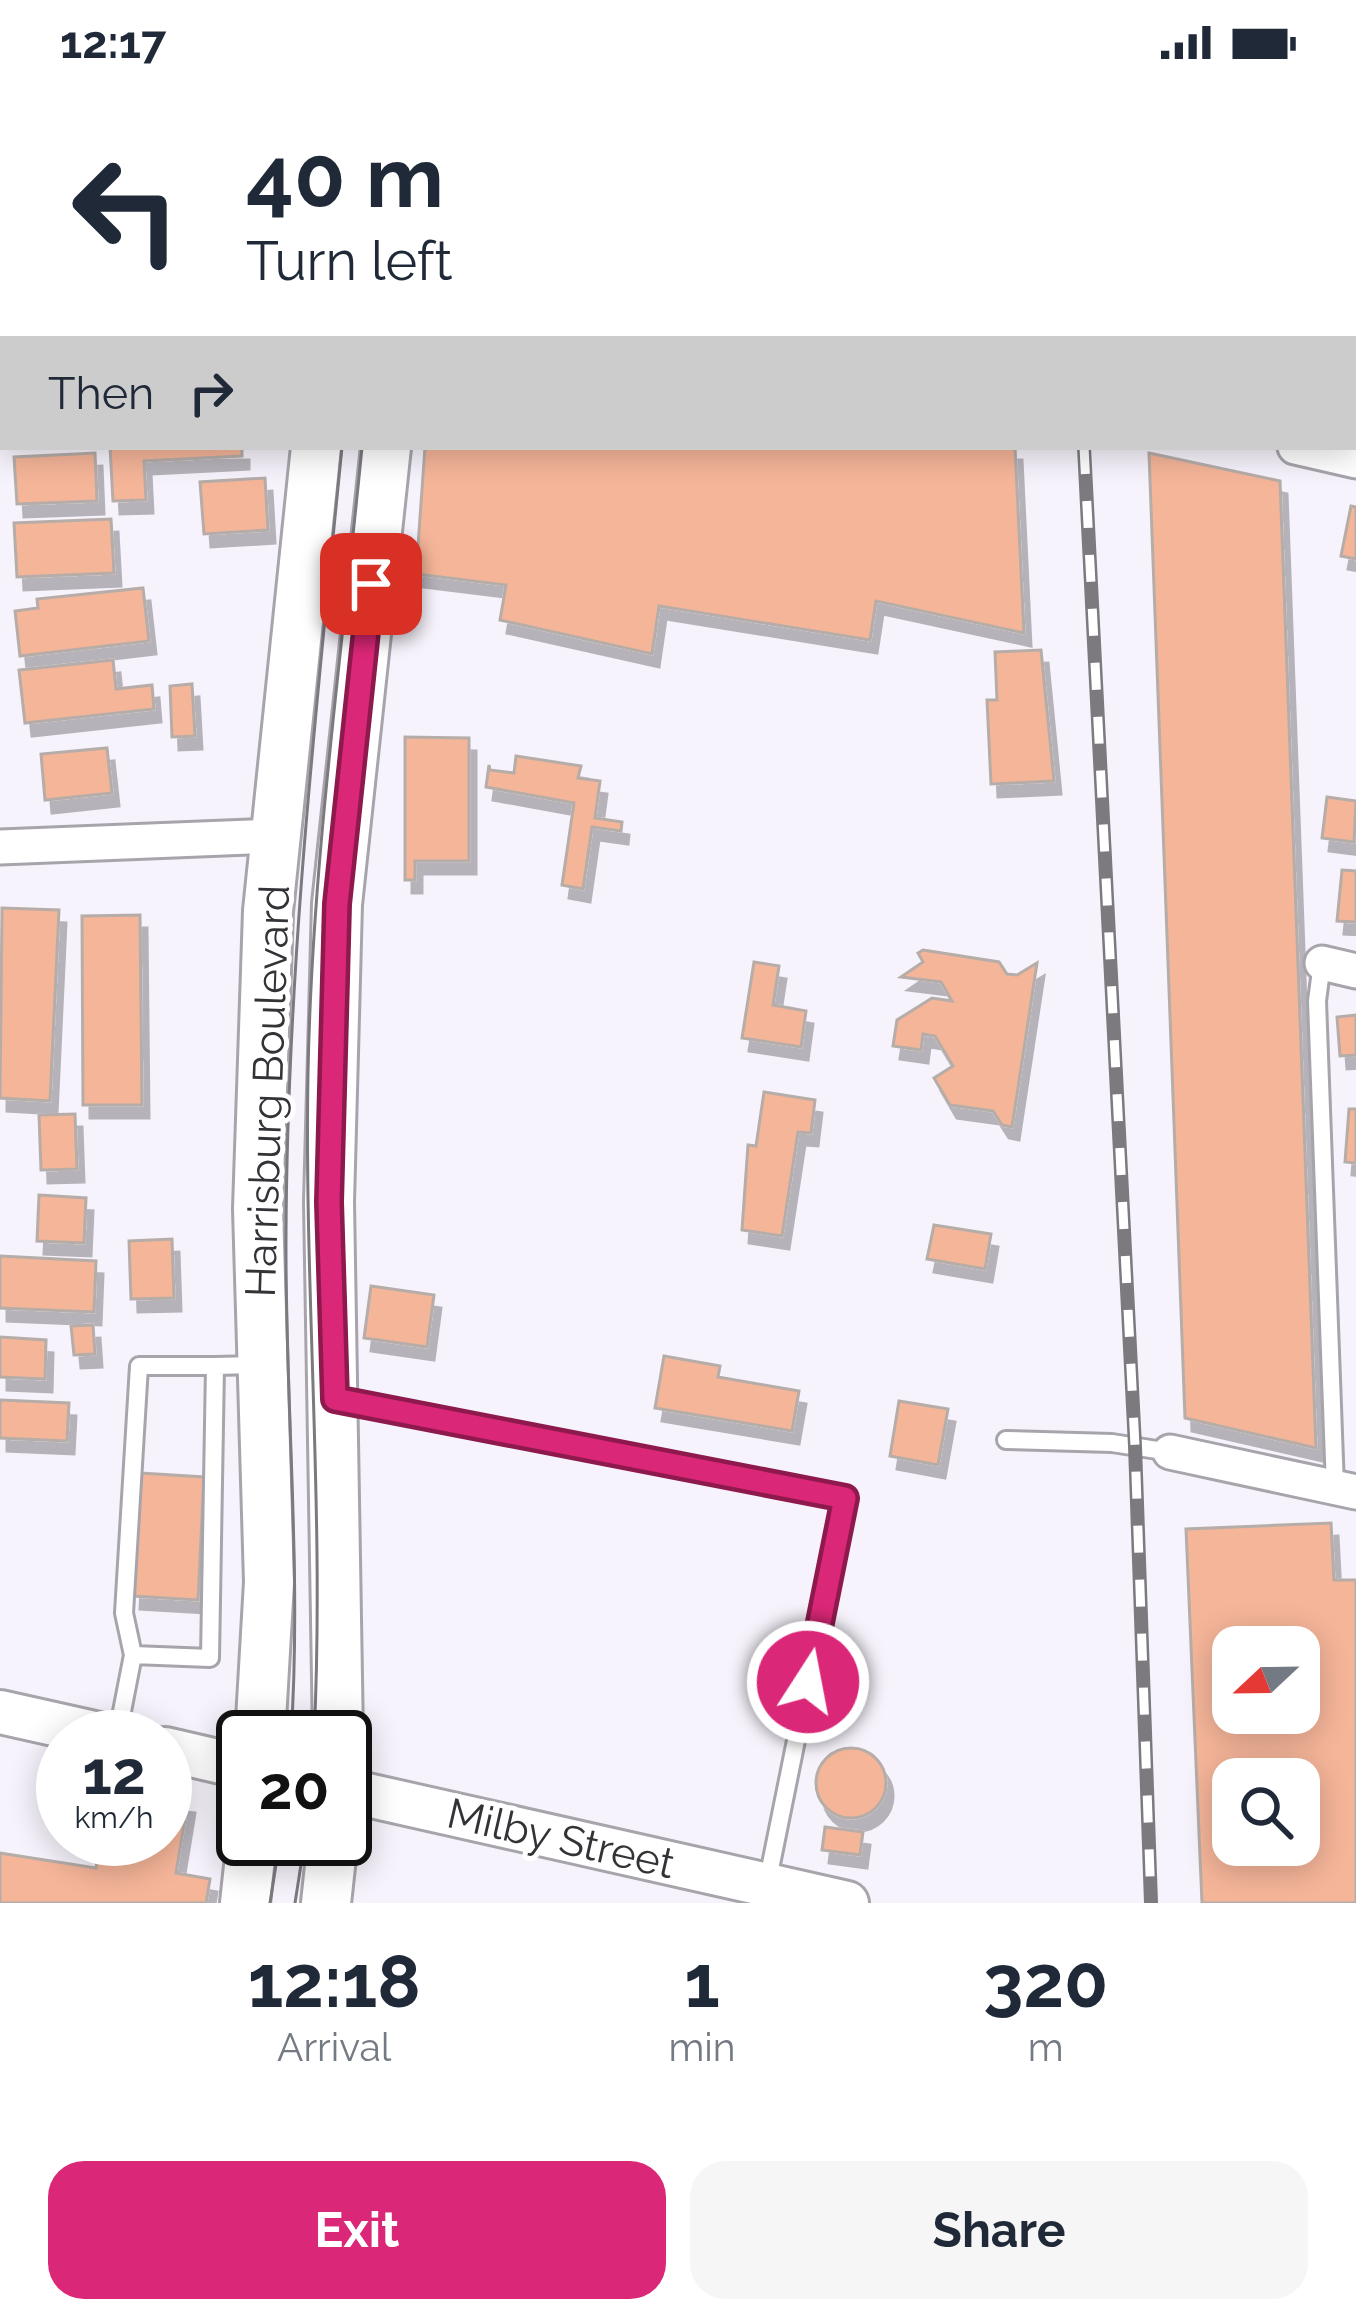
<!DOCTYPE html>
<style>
:root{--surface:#fff;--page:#f6f6f7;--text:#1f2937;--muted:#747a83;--accent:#db2777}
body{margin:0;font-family:Raleway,sans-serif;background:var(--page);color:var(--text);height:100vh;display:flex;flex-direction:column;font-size:45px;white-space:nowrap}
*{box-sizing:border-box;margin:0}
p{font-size:39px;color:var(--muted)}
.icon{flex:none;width:66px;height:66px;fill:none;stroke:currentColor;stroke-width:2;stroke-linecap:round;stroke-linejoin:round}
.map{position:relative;height:1819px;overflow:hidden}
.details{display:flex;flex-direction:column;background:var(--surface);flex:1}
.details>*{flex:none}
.guide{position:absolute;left:0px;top:0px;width:1356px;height:366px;box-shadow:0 6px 30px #0003;background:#fff;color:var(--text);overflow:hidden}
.needle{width:78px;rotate:248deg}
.tools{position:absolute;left:1212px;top:1542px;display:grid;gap:24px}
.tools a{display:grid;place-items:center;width:108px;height:108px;border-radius:24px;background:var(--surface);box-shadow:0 6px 30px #0003;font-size:60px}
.speed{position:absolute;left:36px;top:1626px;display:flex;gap:24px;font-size:60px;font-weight:700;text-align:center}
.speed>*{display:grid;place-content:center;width:156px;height:156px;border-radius:50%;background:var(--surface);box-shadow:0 6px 30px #0003;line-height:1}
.speed small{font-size:30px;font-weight:400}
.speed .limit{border:6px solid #111;border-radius:18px;background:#fff;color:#111}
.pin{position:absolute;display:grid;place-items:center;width:102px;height:102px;color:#fff;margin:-51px;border-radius:24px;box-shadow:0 6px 18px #0006}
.me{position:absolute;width:132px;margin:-66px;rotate:11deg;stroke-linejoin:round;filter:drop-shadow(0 0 9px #0008)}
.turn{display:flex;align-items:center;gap:42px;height:252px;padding:0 48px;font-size:54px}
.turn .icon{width:156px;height:156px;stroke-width:2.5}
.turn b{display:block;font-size:84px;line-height:102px}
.then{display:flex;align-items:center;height:114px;padding:0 48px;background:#0003;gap:24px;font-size:45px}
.eta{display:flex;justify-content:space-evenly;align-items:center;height:204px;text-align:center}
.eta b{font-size:72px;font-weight:700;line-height:84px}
.cta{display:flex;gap:24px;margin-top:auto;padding:24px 48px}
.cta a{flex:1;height:138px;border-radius:36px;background:var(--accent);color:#fff;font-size:48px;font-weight:700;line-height:138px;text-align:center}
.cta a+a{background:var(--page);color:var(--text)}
.status{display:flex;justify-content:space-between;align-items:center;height:84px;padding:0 60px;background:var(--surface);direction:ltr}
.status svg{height:33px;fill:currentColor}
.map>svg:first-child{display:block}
</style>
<div class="status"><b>12:17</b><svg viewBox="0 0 49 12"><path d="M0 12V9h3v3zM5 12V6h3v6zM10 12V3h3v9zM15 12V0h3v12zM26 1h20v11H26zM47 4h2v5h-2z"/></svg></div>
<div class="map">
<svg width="1356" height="1819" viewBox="0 0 1356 1819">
<defs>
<filter id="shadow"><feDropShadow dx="7" dy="13" stdDeviation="0" flood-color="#0004"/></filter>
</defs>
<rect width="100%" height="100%" fill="#f7f3fc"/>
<path fill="#f5b599" stroke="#b6ada9" stroke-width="3" fill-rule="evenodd" filter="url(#shadow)" d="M453 0H999V3H452Z
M110 363H242V372L144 377 146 416 113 417Z
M425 363H1015L1024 549 876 517 870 556 659 522 652 570 500 536 506 501 416 490Z
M95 369 97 417 17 420 14 373Z
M1149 369 1280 397 1316 1364 1185 1334Z
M265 394 268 446 204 450 200 398Z
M1351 422 1356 423V475L1341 472Z
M111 435 114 489 17 493 14 439Z
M143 504 149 557 20 572 15 527 38 524 37 515Z
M1041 566 1054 697 991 700 987 616H997L995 568Z
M113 576 116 605 152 601 154 625 25 639 19 586Z
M192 600 195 652 172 653 170 602Z
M405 653 469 654V777H415V796H405Z
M107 664 112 709 45 716 41 670Z
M516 672 581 682 578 694 600 697 595 734 622 738 621 747 592 743 583 805 562 801 574 719 486 703 489 681 490 686 514 689Z
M1327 713 1356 717 1354 758 1322 754Z
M1342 786 1356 787V838L1337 837Z
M2 824 59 826 50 1017 0 1014Z
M140 831 142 1021H83L82 832Z
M923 866 999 878 1007 890 1017 891 1037 879 1012 1043 1002 1041 993 1027 950 1021 934 994 953 982 935 952 923 950 921 966 893 962 897 936 932 914 952 917 941 898 901 893 923 878 918 869Z
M754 878 779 882 773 921 806 927 801 963 742 954Z
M1356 931V971L1340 972 1337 933Z
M764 1008 815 1016 811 1049 798 1048 782 1152 742 1146 748 1061 756 1062Z
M1349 1025H1356V1079L1345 1078Z
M75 1030 77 1085 41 1086 39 1031Z
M39 1111 86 1114 84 1159 37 1157Z
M934 1141 991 1150 985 1185 927 1175Z
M172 1155 174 1214 131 1215 129 1157Z
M0 1172 96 1177 94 1228 0 1224Z
M371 1202 434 1211 427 1263 364 1254Z
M93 1241 95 1270 74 1271 71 1242Z
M0 1253 46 1256 45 1295 0 1293Z
M664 1272 720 1282 718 1293 799 1307 792 1347 655 1324Z
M0 1316 69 1319 67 1357 0 1354Z
M899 1317 948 1325 938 1381 890 1372Z
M140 1389 204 1393 198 1516 133 1512Z
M1331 1439 1334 1496H1356V1819H1202L1186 1445ZM1233 1563H1299V1629H1233ZM1233 1695H1299V1761H1233Z
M816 1699a35 35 0 1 1 70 0a35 35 0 1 1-70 0Z
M165 1713 188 1716 176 1789 210 1795 206 1819H0V1769L96 1784 100 1755H165Z
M825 1743 863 1748 860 1771 822 1766Z"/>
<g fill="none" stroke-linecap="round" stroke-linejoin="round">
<defs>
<path id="service" d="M1322 879 1317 917 1335 1403
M338 1315 845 1414 767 1800
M1006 1356 1112 1359 1170 1368
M133 1571 124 1529 139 1282H215
M117 1653 133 1571 210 1574 215 1282 256 1281"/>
<path id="minor" d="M0 228H3
M1295 363 1356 377
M0 763 276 752
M1322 879 1356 887
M1170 1368 1356 1408"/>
<path id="tertiary" d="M0 1628 112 1653
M165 1665 243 1683
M345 1706 847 1819"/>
<path id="secondary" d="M350 3V0
M422 3V0
M260 1653 269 1498 258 1125 268 827 316 363
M338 1653 329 1118 337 820 386 363
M245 1819 252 1755
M326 1819 333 1755"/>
</defs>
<use href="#service" stroke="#a8a4ac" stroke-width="22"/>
<use href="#minor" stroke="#a8a4ac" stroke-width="39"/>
<use href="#tertiary" stroke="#a8a4ac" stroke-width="48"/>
<use href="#secondary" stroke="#a8a4ac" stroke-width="54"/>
<use href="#service" stroke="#fff" stroke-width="16"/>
<use href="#minor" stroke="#fff" stroke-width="33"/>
<use href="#tertiary" stroke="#fff" stroke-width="42"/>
<use href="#secondary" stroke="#fff" stroke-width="48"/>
<path stroke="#7c797f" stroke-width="3" d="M375 3V0
M396 3V0
M291 1653C302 1486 285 1320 286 1153 287 888 316 626 342 363
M314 1653C325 1432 304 1210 308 989 312 780 342 570 362 363
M270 1819 280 1755
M295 1819 305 1755"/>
<defs>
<path id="rail" d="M1065 0V3
M1084 363 1135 1362 1151 1819"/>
</defs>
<use href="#rail" stroke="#7c797f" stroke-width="14"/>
<use href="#rail" stroke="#fff" stroke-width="9" stroke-dasharray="27" stroke-linecap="butt"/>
</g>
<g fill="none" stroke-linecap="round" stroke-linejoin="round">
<defs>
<path id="route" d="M371 500 337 820 329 1118 335 1315 845 1414 808 1598"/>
</defs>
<use href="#route" stroke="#8e194d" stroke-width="30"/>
<use href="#route" stroke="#db2777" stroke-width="21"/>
</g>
<g text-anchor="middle" stroke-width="10" stroke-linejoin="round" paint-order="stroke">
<g font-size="42" fill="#343236" stroke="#fff">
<text transform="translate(267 1007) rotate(-88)" y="15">Harrisburg Boulevard</text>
<text transform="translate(561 1754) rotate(13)" y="15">Milby Street</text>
</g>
</g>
</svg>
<div class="tools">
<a><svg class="needle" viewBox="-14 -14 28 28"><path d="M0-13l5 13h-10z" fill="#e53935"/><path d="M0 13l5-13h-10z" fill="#747a83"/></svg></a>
<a><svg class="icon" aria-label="search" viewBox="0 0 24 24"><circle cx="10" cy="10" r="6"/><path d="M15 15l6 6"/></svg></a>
</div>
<div class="speed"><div>12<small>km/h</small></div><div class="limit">20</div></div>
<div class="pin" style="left:371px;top:500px;background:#d93025"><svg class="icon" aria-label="arrive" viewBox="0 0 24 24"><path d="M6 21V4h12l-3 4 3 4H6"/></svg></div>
<svg class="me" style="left:808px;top:1598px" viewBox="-20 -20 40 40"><circle r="17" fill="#db2777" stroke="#fff" stroke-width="3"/><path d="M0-11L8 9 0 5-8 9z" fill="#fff"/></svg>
<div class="guide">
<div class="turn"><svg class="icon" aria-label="left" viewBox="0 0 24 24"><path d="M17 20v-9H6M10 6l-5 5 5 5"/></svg><div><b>40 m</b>Turn left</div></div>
<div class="then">Then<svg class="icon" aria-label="right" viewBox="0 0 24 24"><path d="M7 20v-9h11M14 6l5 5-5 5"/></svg></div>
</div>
</div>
<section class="details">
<div class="eta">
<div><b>12:18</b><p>Arrival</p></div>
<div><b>1</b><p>min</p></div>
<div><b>320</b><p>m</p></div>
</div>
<div class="cta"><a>Exit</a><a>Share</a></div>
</section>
